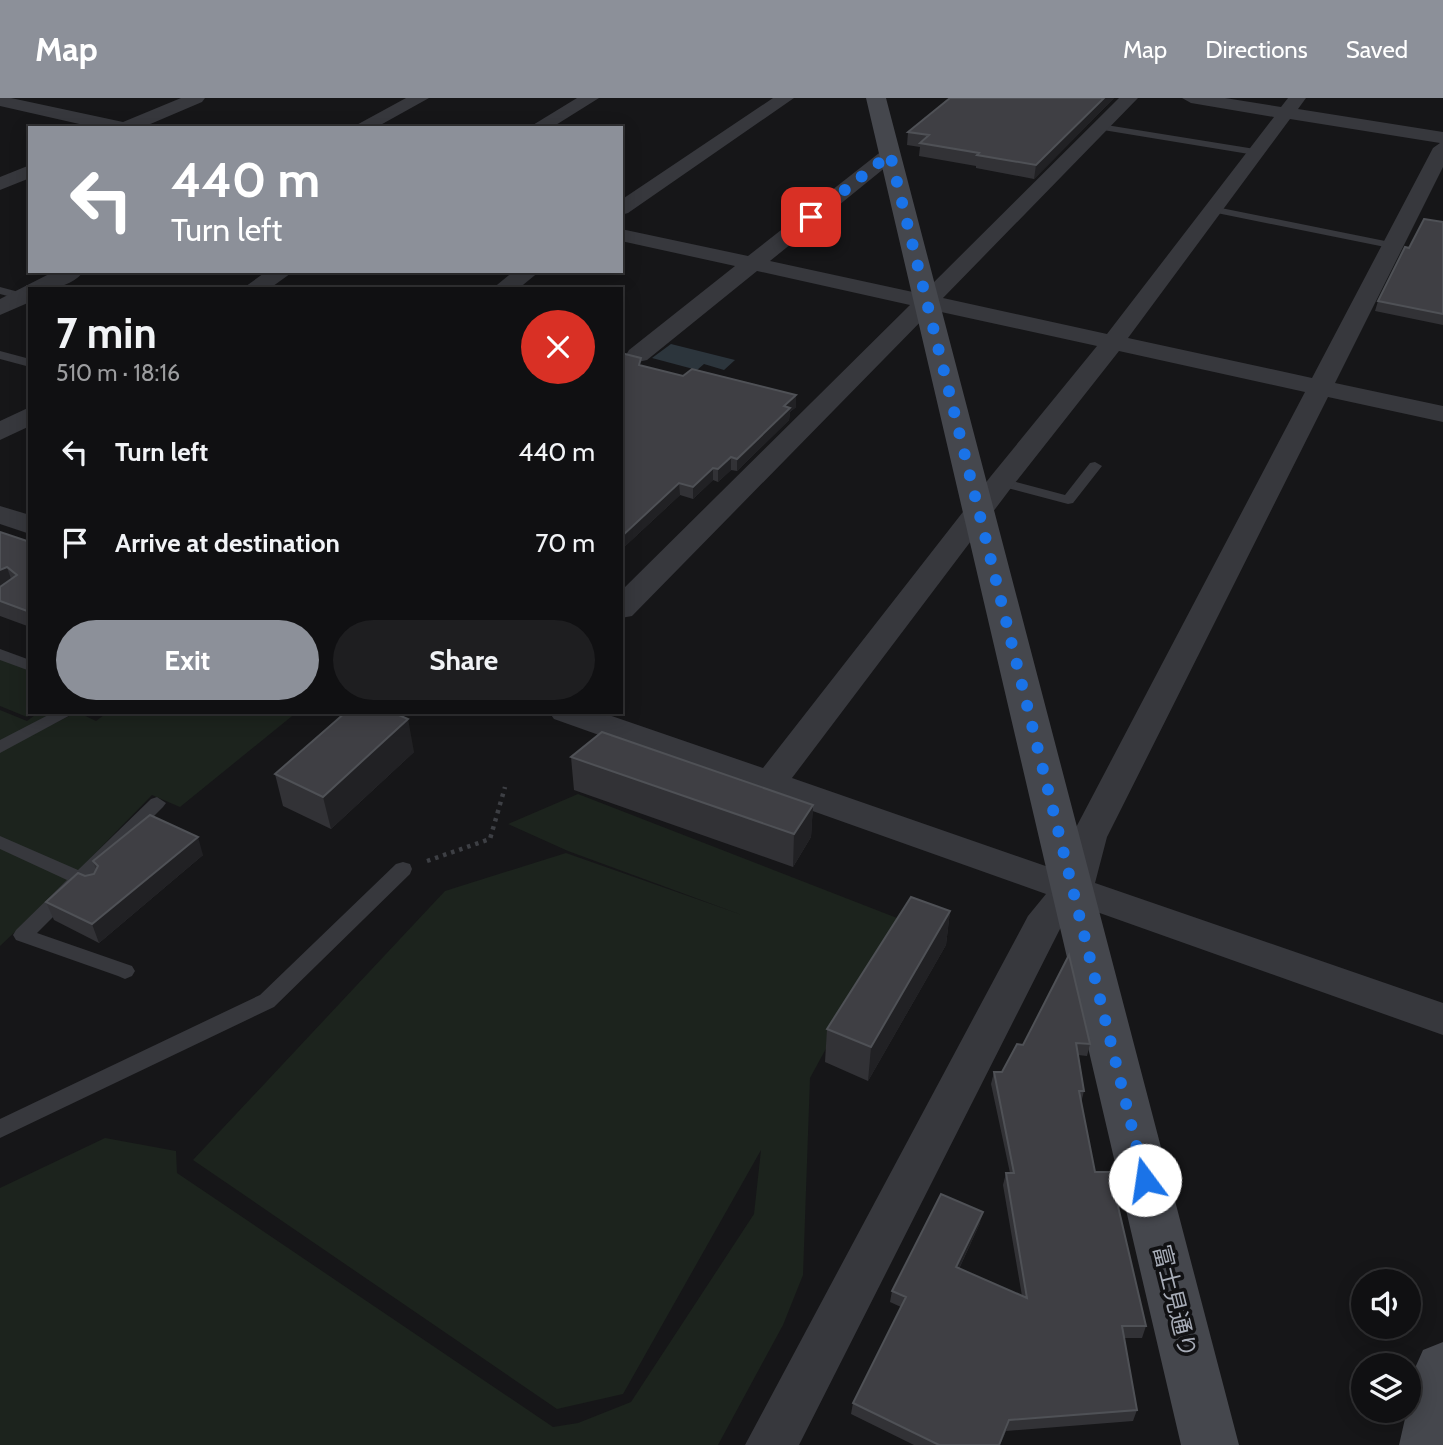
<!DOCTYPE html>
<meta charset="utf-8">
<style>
:root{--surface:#101012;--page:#1e1e20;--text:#f1f3f6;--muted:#9c9d9f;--line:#303032;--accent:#8c9099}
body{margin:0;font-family:Cabin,"Noto Sans JP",sans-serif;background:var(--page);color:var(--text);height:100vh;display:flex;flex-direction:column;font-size:26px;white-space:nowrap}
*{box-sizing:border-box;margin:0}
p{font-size:23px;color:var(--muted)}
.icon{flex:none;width:38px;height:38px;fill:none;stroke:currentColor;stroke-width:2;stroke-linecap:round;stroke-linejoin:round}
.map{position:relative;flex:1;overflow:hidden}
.drawer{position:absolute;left:28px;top:189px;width:595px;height:427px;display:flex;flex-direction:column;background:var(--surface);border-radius:0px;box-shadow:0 4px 18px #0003,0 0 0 2px var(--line)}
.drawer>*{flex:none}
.banner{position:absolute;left:28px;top:28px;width:595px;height:147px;border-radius:0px;box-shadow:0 4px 18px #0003,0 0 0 2px var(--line);background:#8c9099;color:#fff;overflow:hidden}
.buttons{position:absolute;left:1351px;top:1171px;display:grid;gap:14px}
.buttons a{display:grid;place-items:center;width:70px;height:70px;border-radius:50%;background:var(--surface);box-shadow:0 4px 18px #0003,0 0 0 2px var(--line);font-size:35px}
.pin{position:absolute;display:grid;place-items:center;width:60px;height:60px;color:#fff;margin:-30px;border-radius:14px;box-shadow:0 4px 10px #0006}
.me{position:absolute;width:77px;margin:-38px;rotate:346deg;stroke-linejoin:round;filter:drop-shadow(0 0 5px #0008)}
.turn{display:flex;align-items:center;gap:24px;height:147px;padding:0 28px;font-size:32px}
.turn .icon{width:91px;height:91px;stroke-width:2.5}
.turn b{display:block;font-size:49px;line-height:60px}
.round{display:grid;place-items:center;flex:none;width:74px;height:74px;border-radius:37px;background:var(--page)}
.overview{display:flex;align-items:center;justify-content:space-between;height:119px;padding:0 28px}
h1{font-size:42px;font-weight:700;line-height:52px}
.cta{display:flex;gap:14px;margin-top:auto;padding:14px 28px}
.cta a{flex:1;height:80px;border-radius:42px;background:var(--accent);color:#fff;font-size:28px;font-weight:700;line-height:80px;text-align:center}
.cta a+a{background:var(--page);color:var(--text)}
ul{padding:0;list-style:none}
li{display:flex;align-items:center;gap:21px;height:91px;padding:0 28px}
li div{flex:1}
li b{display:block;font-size:26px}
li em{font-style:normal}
header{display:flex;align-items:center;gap:42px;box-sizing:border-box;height:98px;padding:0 35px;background:var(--accent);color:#fff}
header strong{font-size:33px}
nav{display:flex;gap:38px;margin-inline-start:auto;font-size:24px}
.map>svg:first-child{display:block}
</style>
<header>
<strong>Map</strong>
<nav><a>Map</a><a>Directions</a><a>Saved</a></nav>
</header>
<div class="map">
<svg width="1443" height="1347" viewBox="0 0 1443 1347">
<rect width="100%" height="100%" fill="#161618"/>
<path fill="#1c231d" d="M0 560 30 572V614H34L27 619 0 608Z
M0 612 27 623 39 614H61L0 645Z
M77 614 96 623 108 614H297L180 709 152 697 77 774 0 739V653Z
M578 696 897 820 810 980 803 1177 783 1227 718 1347H0V1090L105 1040 176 1053 177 1075 553 1329 578 1325 631 1304 754 1116 761 1052 623 1296 557 1311 193 1062 445 793 566 755 742 817 568 753 508 726Z
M0 749 71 781 0 848Z"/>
<path fill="#2c353c" d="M671 246 735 262 724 272 704 266 697 272 652 260Z"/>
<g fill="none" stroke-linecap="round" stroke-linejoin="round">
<path stroke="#3d3f44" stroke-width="4.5" stroke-dasharray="3.5 5" stroke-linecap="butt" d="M427 763 490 741 505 689"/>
<path fill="#37383d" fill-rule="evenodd" d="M1100 26 1255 51 1260 54 1255 57 1097 31V27Z
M1211 108 1395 145 1400 148 1395 151 1207 113 1206 111Z
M0 189 30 197V204L0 196Z
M0 253 30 261V269L0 261Z
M1095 364 1102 368 1073 405 1068 406 996 387 994 384 1001 380 1065 397 1090 365Z
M0 551 30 562V573L0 562Z
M54 614H76L0 655V642Z
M157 699 166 705 163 709 93 779 99 785 97 790 83 789 37 835 132 868 135 873 132 878 125 881 118 878 16 842 13 837 16 832 67 782 0 751V738L78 772 151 701Z
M403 764 410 766 412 771 410 776 274 909 0 1040V1021L260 897 396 766Z"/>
<path fill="#37383d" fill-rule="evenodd" d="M0 0H11L123 24 181 0H205L202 4 141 30H97L0 8Z
M406 0H429L375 30H351Z
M577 0H599L551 30H528Z
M773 0H794L628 115 621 117V102Z
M1119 0H1138L943 200 1107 236 1274 19 1191 5 1182 0H1225L1281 9 1288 0H1306L1298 11 1443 34V69L1335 285 1443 308V324L1328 299 1107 739 1095 785 1443 905V937L1080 808 1062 827 799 1347H745L1028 818 1046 796 554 621 549 614H600L763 670 991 378 1097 248 932 212 632 518 621 520V493L910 207 757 173 647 262 638 264 629 262 626 257 629 252 735 168 621 143V131L748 158 883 52H897L900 56 897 60 770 163 922 196ZM1290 21 1440 45 1433 50 1312 280 1128 240ZM1119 253 1305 294 1071 739 1060 773 792 680 1011 390Z
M30 67V80L0 92V79Z
M55 173H84C71 190 49 191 30 191V204L0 217V201Z
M267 173H294L269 191H242Z
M514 173H540L518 191H492Z
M30 309V328L0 342V323Z
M0 408 30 417V436L0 426Z"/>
<path fill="#45474d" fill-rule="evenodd" d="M866 0H886L1239 1347H1181Z
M1443 1244V1347H1399L1407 1312H1409L1415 1270 1423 1252Z"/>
</g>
<path fill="#323236" d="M1114 0 1034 81 976 70V68L919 58 920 49 907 47 908 34Z
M1443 124V227L1375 213 1378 203 1409 150Z
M621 255 641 268 796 309 790 314 789 322 737 373 731 372 718 384 713 382 693 401 680 397 621 452Z
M0 434 30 444V529L0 518Z
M414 654 331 731 283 708 275 676Z
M571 659 813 707 811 739 793 769 574 692Z
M203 757 99 845 54 822 46 804 85 778 94 776 96 772 93 763Z
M950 813 946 847 868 983 825 964 827 931Z
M1069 857 1090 946 1087 958 1078 957 1084 993 1081 1005 1095 1074 1146 1228 1142 1240H1124L1137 1312 1133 1323 1006 1333 1000 1347H914L851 1316 853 1305 901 1209 890 1204 892 1193 980 1125 959 1171 1022 1198 1003 1087 1006 1075H1010L991 986 994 974H1002L1023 947Z"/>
<path fill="#212124" d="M1104 0H1114L1034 81 1036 67Z
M796 297V309L790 314 789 322 737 373V361L784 308Z
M731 359V372L718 384V371Z
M713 370V382L693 401V389Z
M679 385 680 397 621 452V439Z
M7 469 13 487 0 492V472Z
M408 621 414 654 331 731 323 699Z
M813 707 811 739 793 769 794 736Z
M198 739 203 757 99 845 92 826Z
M950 813 946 847 868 983 871 949Z
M983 1114 980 1125 954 1181 956 1169Z
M1009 1322 1006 1333 1000 1347H999Z"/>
<path fill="#3f3f44" stroke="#4f5156" stroke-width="2" d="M950 0H1104L1036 67 977 57 979 55 920 45 929 37 908 34Z
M1424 121 1443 124V216L1378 203 1405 149 1409 150Z
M621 255 641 260 639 267 683 278 692 271 796 297 784 308 790 310 737 361 731 359 718 371 713 370 693 389 679 385 621 439Z
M0 434 30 444V514L0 503V489L17 477 7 469 0 472Z
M346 614H392L408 621 323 699 275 676Z
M602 634 813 707 794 736 571 659Z
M150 717 198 739 92 826 46 804 78 775 85 778 94 776 98 768 93 763Z
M911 799 950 813 871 949 827 931Z
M1069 857 1090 946 1076 945 1084 993H1079L1095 1074H1110L1146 1228H1122L1137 1312 1009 1322 999 1347H939L853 1305 906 1199 892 1193 941 1096 983 1114 956 1169 1027 1200 1006 1075H1014L994 974H1002L1017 946 1023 947Z"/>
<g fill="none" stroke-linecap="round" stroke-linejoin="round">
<path stroke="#1a73e8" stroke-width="12" stroke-dasharray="0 21.6" d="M811 119 890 56 1145 1082"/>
</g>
<g text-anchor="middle" stroke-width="7" stroke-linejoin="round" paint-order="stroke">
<g font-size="23" fill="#a8adb8" stroke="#111113">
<text transform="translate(1175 1203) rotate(76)" y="8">富士見通り</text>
</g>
</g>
</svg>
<div class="buttons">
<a><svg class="icon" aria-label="sound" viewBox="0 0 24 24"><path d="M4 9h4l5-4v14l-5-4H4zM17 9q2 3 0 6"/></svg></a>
<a><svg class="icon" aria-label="layers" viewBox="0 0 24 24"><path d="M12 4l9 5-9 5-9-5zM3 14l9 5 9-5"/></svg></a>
</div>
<div class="pin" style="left:811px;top:119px;background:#d93025"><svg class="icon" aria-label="arrive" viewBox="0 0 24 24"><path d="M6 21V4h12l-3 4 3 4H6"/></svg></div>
<svg class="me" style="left:1145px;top:1082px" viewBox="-20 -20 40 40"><circle r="19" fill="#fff"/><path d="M0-13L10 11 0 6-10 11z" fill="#1a73e8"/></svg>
<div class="banner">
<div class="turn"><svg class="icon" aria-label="left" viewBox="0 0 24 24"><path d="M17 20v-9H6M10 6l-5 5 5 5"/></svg><div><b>440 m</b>Turn left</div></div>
</div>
<section class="drawer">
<div class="overview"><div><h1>7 min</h1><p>510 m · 18:16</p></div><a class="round" style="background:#d93025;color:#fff"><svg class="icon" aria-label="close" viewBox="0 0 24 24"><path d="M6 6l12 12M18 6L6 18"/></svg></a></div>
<ul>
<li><svg class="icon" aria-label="left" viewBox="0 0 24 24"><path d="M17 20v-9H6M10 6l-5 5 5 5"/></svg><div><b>Turn left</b></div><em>440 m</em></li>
<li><svg class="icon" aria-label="arrive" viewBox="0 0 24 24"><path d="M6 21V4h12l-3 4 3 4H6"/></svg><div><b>Arrive at destination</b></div><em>70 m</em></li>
</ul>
<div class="cta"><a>Exit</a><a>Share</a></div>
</section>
</div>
